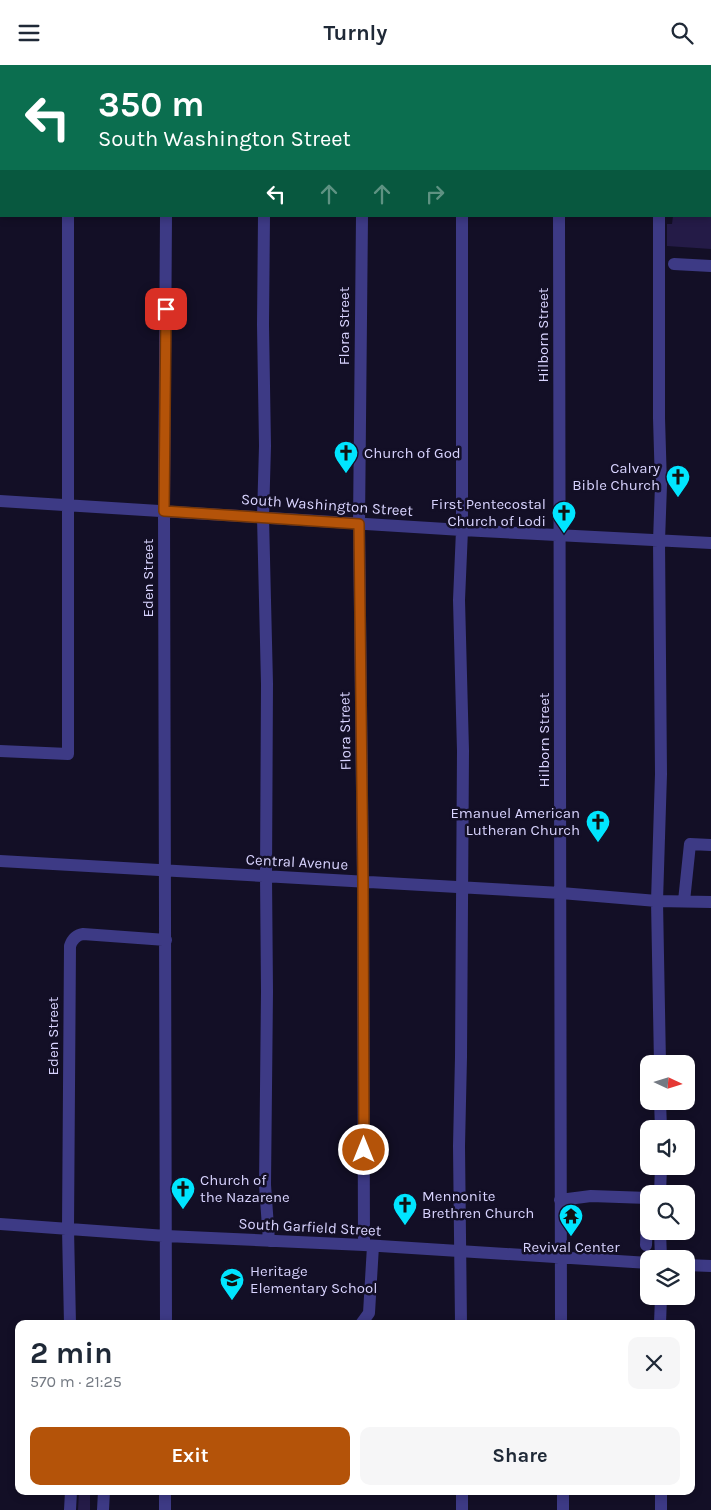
<!DOCTYPE html>
<meta charset="utf-8">
<style>
:root{--surface:#fff;--page:#f6f6f7;--text:#1f2937;--muted:#747a83;--accent:#b45309}
body{margin:0;font-family:Karla,sans-serif;background:var(--page);color:var(--text);height:100vh;display:flex;flex-direction:column;font-size:19px;white-space:nowrap}
*{box-sizing:border-box;margin:0}
p{font-size:16px;color:var(--muted)}
.icon{flex:none;width:28px;height:28px;fill:none;stroke:currentColor;stroke-width:2;stroke-linecap:round;stroke-linejoin:round}
.map{position:relative;flex:1;overflow:hidden}
.details{position:absolute;left:15px;top:1255px;width:680px;height:175px;display:flex;flex-direction:column;background:var(--surface);border-radius:10px;box-shadow:0 2px 8px #0003}
.details>*{flex:none}
.guide{position:absolute;left:0px;top:0px;width:711px;height:152px;box-shadow:0 2px 8px #0003;background:#0b6e4f;color:#fff;overflow:hidden}
.needle{width:32px;rotate:94deg}
.buttons{position:absolute;left:640px;top:990px;display:grid;gap:10px}
.buttons a{display:grid;place-items:center;width:55px;height:55px;border-radius:10px;background:var(--surface);box-shadow:0 2px 8px #0003;font-size:25px}
.pin{position:absolute;display:grid;place-items:center;width:42px;height:42px;color:#fff;margin:-21px;border-radius:10px;box-shadow:0 2px 8px #0006}
.me{position:absolute;width:55px;margin:-28px;rotate:0deg;stroke-linejoin:round;filter:drop-shadow(0 0 4px #0008)}
.turn{display:flex;align-items:center;gap:18px;height:105px;padding:0 15px;font-size:22px}
.turn .icon{width:65px;height:65px;stroke-width:2.5}
.turn b{display:block;font-size:35px;line-height:42px}
.lanes{display:flex;align-items:center;height:48px;padding:0 15px;background:#0003;justify-content:center;gap:25px;direction:ltr}
.lanes .off{opacity:.35}
.round{display:grid;place-items:center;flex:none;width:52px;height:52px;border-radius:10px;background:var(--page)}
.summary{display:flex;align-items:center;justify-content:space-between;height:85px;padding:0 15px}
h1{font-size:30px;font-weight:700;line-height:38px}
.button{display:flex;gap:10px;margin-top:auto;padding:10px 15px}
.button a{flex:1;height:58px;border-radius:10px;background:var(--accent);color:#fff;font-size:20px;font-weight:700;line-height:58px;text-align:center}
.button a+a{background:var(--page);color:var(--text)}
header{display:flex;justify-content:space-between;align-items:center;height:65px;padding:0 15px;background:var(--surface);font-size:22px;font-weight:700}
.map>svg:first-child{display:block}
</style>
<header><svg class="icon" aria-label="menu" viewBox="0 0 24 24"><path d="M4 6h16M4 12h16M4 18h16"/></svg>Turnly<svg class="icon" aria-label="search" viewBox="0 0 24 24"><circle cx="10" cy="10" r="6"/><path d="M15 15l6 6"/></svg></header>
<div class="map">
<svg width="711" height="1445" viewBox="0 0 711 1445">
<rect width="100%" height="100%" fill="#130f26"/>
<path fill="#241b47" d="M673 151H711V184L667 181V159H672Z
M79 1426H90V1445H78Z"/>
<g fill="none" stroke-linecap="round" stroke-linejoin="round">
<path stroke="#3d3a85" stroke-width="12" d="M363 1V0
M0 73 1 74
M710 121H711
M166 151 164 446 166 1259
M264 151 263 260 265 381 263 452 267 619 266 811 267 927 265 1120 269 1176
M362 151 359 459 363 817 364 1180
M559 151 561 1259
M659 151V353L661 420 659 476 661 709 657 836 660 999
M674 199 711 201
M0 436 462 465 711 478
M0 686 68 689V151
M0 796 561 828 657 836 711 837
M684 836 690 779 711 780
M660 1036 661 1064
M660 1129 661 1101
M560 1135 591 1131 648 1133 646 1180
M0 1159 166 1171 364 1180 649 1198
M660 1166 661 1194
M686 1200 711 1201
M70 1259 68 1164 70 881C72 875 76 870 83 869L166 875
M361 1259 369 1248 373 1181
M461 1259 459 1081 461 992 463 686 459 535 462 465V151
M660 1259 661 1231
M462 1426V1445
M563 1426V1445
M661 1426V1445
M70 1445 71 1426
M103 1445 104 1426
M165 1445V1426"/>
</g>
<g fill="none" stroke-linecap="round" stroke-linejoin="round">
<defs>
<path id="route" d="M166 244 164 446 359 459 363 817 364 1085"/>
</defs>
<use href="#route" stroke="#753606" stroke-width="12"/>
<use href="#route" stroke="#b45309" stroke-width="9"/>
</g>
<defs>
<symbol id="church-pin" viewBox="-11 -11 22 30"><path d="M0 17L-7.5 6A9.5 9.5 0 1 1 7.5 6Z" fill="#00e5ff" stroke="#130f26"/><path d="M-1.2-6h2.4v3.5h3.3v2.4h-3.3V6h-2.4V-.1h-3.3v-2.4h3.3Z" fill="#111"/></symbol>
<symbol id="temple-pin" viewBox="-11 -11 22 30"><path d="M0 17L-7.5 6A9.5 9.5 0 1 1 7.5 6Z" fill="#00e5ff" stroke="#130f26"/><path d="M0-6L5-2H3V0L6.5 2.5H4V6H1.5V3h-3V6H-4V2.5H-6.5L-3 0V-2H-5Z" fill="#111"/></symbol>
<symbol id="school-pin" viewBox="-11 -11 22 30"><path d="M0 17L-7.5 6A9.5 9.5 0 1 1 7.5 6Z" fill="#00e5ff" stroke="#130f26"/><path d="M0-5L7-2L0 1L-7-2ZM-4 1L0 2.5L4 1V4Q0 6-4 4Z" fill="#111"/></symbol>
</defs>
<g fill-rule="evenodd">
<use href="#church-pin" x="332" y="374" width="28" height="38"/>
<use href="#church-pin" x="664" y="398" width="28" height="38"/>
<use href="#church-pin" x="550" y="434" width="28" height="38"/>
<use href="#church-pin" x="584" y="743" width="28" height="38"/>
<use href="#church-pin" x="169" y="1110" width="28" height="38"/>
<use href="#church-pin" x="391" y="1126" width="28" height="38"/>
<use href="#temple-pin" x="557" y="1137" width="28" height="38"/>
<use href="#school-pin" x="218" y="1201" width="28" height="38"/>
</g>
<g text-anchor="middle" stroke-width="5" stroke-linejoin="round" paint-order="stroke">
<g font-size="15" fill="#d9d4ff" stroke="#130f26">
<text transform="translate(344 261) rotate(-90)" y="5">Flora Street</text>
<text transform="translate(543 270) rotate(-90)" y="5">Hilborn Street</text>
<text transform="translate(327 440) rotate(4)" y="5">South Washington Street</text>
<text transform="translate(148 513) rotate(-90)" y="5">Eden Street</text>
<text transform="translate(345 666) rotate(-91)" y="5">Flora Street</text>
<text transform="translate(544 675) rotate(-90)" y="5">Hilborn Street</text>
<text transform="translate(297 797) rotate(3)" y="5">Central Avenue</text>
<text transform="translate(53 971) rotate(-90)" y="5">Eden Street</text>
<text transform="translate(310 1162) rotate(3)" y="5">South Garfield Street</text>
</g>
<g font-size="15" fill="#d9d4ff" stroke="#130f26" text-anchor="start">
<text x="364" y="393">Church of God</text>
<text x="660" y="408" text-anchor="end">Calvary<tspan x="660" dy="17">Bible Church</tspan></text>
<text x="546" y="444" text-anchor="end">First Pentecostal<tspan x="546" dy="17">Church of Lodi</tspan></text>
<text x="580" y="753" text-anchor="end">Emanuel American<tspan x="580" dy="17">Lutheran Church</tspan></text>
<text x="200" y="1120">Church of<tspan x="200" dy="17">the Nazarene</tspan></text>
<text x="422" y="1136">Mennonite<tspan x="422" dy="17">Brethren Church</tspan></text>
<text x="571" y="1187" text-anchor="middle">Revival Center</text>
<text x="250" y="1211">Heritage<tspan x="250" dy="17">Elementary School</tspan></text>
</g>
</g>
</svg>
<div class="buttons">
<a><svg class="needle" viewBox="-14 -14 28 28"><path d="M0-13l5 13h-10z" fill="#e53935"/><path d="M0 13l5-13h-10z" fill="#747a83"/></svg></a>
<a><svg class="icon" aria-label="sound" viewBox="0 0 24 24"><path d="M4 9h4l5-4v14l-5-4H4zM17 9q2 3 0 6"/></svg></a>
<a><svg class="icon" aria-label="search" viewBox="0 0 24 24"><circle cx="10" cy="10" r="6"/><path d="M15 15l6 6"/></svg></a>
<a><svg class="icon" aria-label="layers" viewBox="0 0 24 24"><path d="M12 4l9 5-9 5-9-5zM3 14l9 5 9-5"/></svg></a>
</div>
<div class="pin" style="left:166px;top:244px;background:#d93025"><svg class="icon" aria-label="arrive" viewBox="0 0 24 24"><path d="M6 21V4h12l-3 4 3 4H6"/></svg></div>
<svg class="me" style="left:364px;top:1085px" viewBox="-20 -20 40 40"><circle r="17" fill="#b45309" stroke="#fff" stroke-width="3"/><path d="M0-11L8 9 0 5-8 9z" fill="#fff"/></svg>
<div class="guide">
<div class="turn"><svg class="icon" aria-label="left" viewBox="0 0 24 24"><path d="M17 20v-9H6M10 6l-5 5 5 5"/></svg><div><b>350 m</b>South Washington Street</div></div>
<div class="lanes"><svg class="icon" aria-label="left" viewBox="0 0 24 24"><path d="M17 20v-9H6M10 6l-5 5 5 5"/></svg><svg class="icon off" aria-label="ahead" viewBox="0 0 24 24"><path d="M12 20V5M6 11l6-6 6 6"/></svg><svg class="icon off" aria-label="ahead" viewBox="0 0 24 24"><path d="M12 20V5M6 11l6-6 6 6"/></svg><svg class="icon off" aria-label="right" viewBox="0 0 24 24"><path d="M7 20v-9h11M14 6l5 5-5 5"/></svg></div>
</div>
<section class="details">
<div class="summary"><div><h1>2 min</h1><p>570 m · 21:25</p></div><a class="round"><svg class="icon" aria-label="close" viewBox="0 0 24 24"><path d="M6 6l12 12M18 6L6 18"/></svg></a></div>
<div class="button"><a>Exit</a><a>Share</a></div>
</section>
</div>
